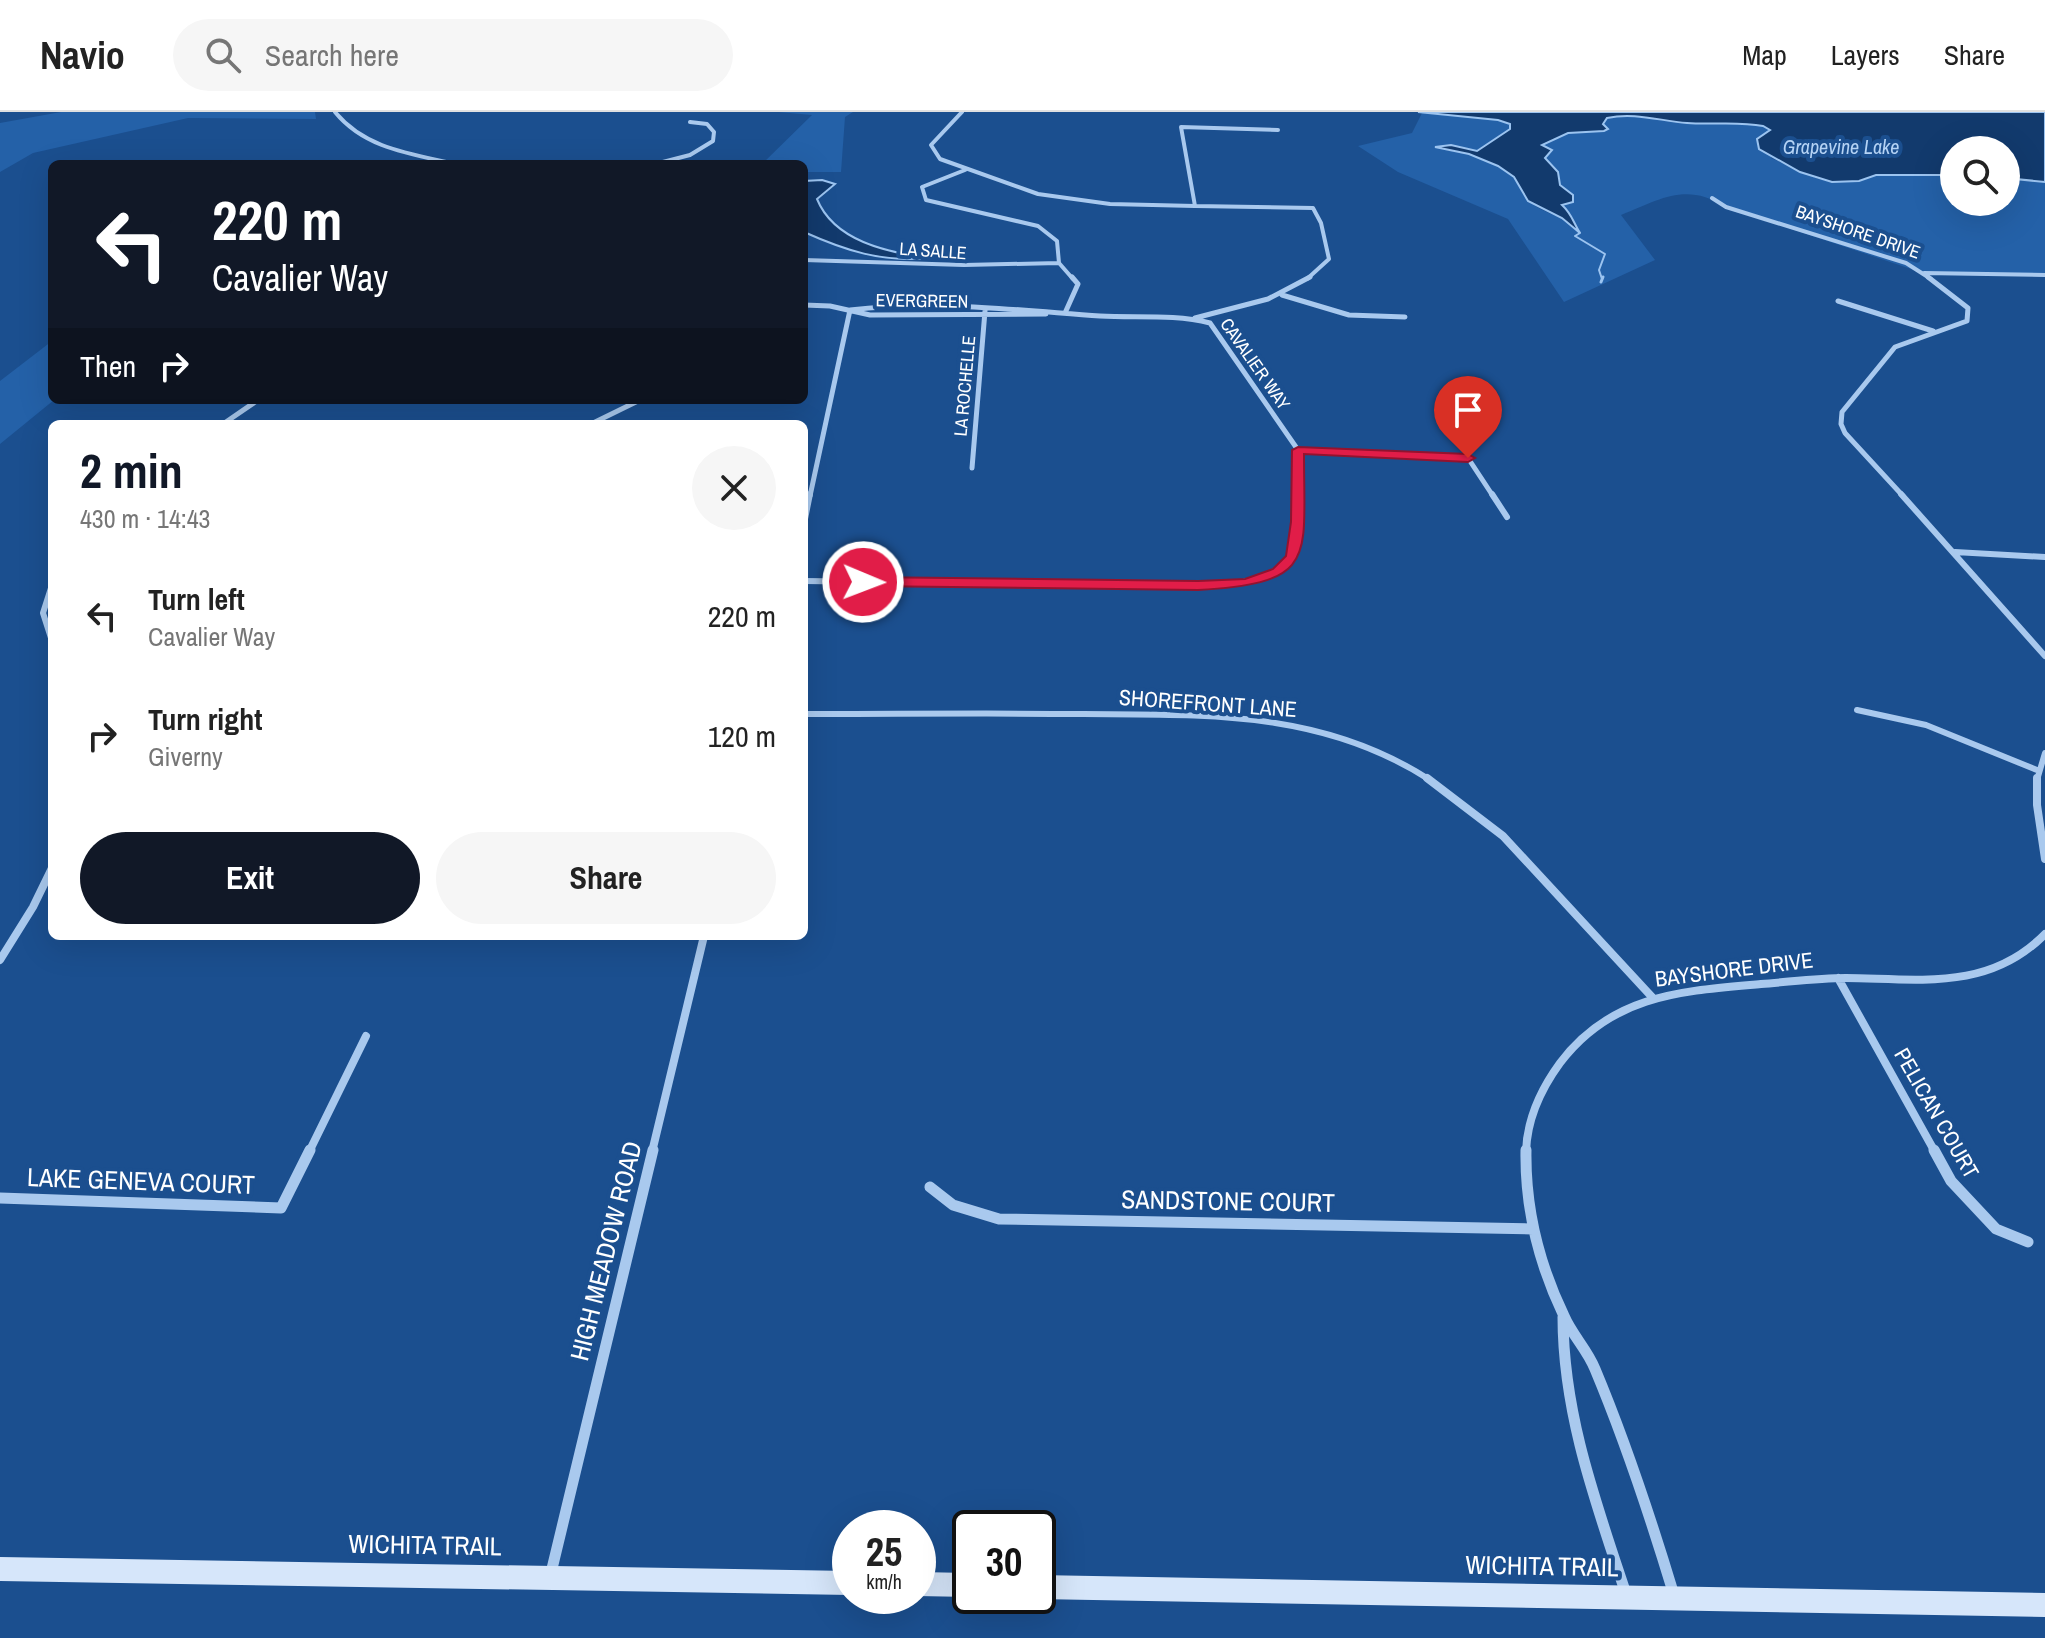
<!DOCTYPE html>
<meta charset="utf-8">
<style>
:root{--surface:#fff;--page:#f6f6f6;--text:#222;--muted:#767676;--line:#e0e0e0;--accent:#111827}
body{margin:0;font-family:"Archivo Narrow",sans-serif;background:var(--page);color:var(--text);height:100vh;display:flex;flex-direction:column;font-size:30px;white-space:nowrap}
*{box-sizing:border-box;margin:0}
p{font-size:26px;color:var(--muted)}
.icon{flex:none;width:44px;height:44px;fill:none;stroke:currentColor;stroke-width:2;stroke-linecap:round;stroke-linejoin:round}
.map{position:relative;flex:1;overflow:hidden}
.sheet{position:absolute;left:48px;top:308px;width:760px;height:520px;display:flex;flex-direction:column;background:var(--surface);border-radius:12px;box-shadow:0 8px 32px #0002}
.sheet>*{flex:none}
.hud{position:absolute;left:48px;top:48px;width:760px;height:244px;border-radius:12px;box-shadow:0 8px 32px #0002;background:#111827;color:#fff;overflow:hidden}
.tools{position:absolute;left:1940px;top:24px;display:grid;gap:16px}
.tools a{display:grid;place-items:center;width:80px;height:80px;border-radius:50%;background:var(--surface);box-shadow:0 8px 32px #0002;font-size:40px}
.speed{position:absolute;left:832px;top:1398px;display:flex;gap:16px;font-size:40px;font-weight:700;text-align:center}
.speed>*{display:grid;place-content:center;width:104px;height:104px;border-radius:50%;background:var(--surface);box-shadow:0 8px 32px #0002;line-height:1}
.speed small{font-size:20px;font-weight:400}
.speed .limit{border:4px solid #111;border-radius:12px;background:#fff;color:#111}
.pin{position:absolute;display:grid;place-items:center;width:68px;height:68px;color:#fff;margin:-82px -34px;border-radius:50% 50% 50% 0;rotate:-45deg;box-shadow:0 0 8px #0007}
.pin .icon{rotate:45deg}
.me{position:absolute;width:88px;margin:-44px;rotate:91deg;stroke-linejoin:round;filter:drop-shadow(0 0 6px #0008)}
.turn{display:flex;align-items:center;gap:28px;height:168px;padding:0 32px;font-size:36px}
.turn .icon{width:104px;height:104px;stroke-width:2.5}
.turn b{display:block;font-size:56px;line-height:68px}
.then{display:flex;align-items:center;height:76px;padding:0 32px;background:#0003;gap:16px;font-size:30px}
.round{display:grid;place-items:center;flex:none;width:84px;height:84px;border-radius:42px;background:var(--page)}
.summary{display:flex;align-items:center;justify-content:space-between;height:136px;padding:0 32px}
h1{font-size:48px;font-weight:800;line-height:60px;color:var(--accent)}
.cta{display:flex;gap:16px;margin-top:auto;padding:16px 32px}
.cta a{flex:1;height:92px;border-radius:48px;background:var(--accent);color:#fff;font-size:32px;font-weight:800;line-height:92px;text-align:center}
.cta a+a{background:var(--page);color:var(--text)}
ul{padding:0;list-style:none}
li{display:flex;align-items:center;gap:24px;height:120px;padding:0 32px}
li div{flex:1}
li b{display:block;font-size:30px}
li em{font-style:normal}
header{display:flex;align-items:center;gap:48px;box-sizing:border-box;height:112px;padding:0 40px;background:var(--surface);border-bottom:2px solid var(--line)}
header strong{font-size:38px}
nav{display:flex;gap:44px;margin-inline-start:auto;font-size:28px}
.search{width:560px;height:72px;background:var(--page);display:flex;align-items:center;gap:20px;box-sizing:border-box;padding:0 28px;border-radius:44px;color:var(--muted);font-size:30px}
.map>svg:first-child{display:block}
</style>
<header>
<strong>Navio</strong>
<div class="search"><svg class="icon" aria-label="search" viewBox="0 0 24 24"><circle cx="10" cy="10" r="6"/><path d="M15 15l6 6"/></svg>Search here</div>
<nav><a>Map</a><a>Layers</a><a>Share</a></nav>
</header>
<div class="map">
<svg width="2045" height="1526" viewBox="0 0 2045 1526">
<rect width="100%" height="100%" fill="#1b4f8f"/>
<path fill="#2461a8" d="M61 0H315L316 7 188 6 33 41 0 60V11Z
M778 0H853L845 5 841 60H804V52H762L812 3Z
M1422 1 1498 8 1510 12V16L1477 39 1438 37C1464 40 1495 45 1514 65 1519 70 1520 76 1523 82 1532 97 1557 104 1572 110L1562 93 1567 78 1560 73 1558 60 1544 46 1552 38 1541 33 1568 21 1604 19 1603 12 1607 6C1635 0 1660 9 1687 11 1713 13 1738 9 1763 14L1771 18V46L1818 67 1832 70H1845L1876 63H1954V90H2006V66L2045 70V163L1923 161 1726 95C1686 70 1661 87 1621 103L1655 148 1564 190 1508 107 1398 60 1358 34 1412 21Z
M52 229 54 288 0 332V269Z"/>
<path fill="#123a6d" stroke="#9cc4f0" stroke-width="2" d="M1418 0H2045V70L2006 66V38H1954V63H1876L1859 69 1832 70 1800 60 1759 37 1757 27 1770 18 1763 14C1738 9 1713 13 1687 11 1660 9 1635 0 1607 6L1603 12 1608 17 1604 19 1568 21 1542 33 1552 38 1545 46 1558 60 1560 73 1573 83V90L1562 93C1572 102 1573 110 1580 121L1562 106 1528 89 1514 65 1498 54 1469 42 1435 35 1451 33 1477 39 1510 17V12L1498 8Z
M822 68 835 72 817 87C834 129 887 140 927 146 883 151 844 138 804 120V69Z"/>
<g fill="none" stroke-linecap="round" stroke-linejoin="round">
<path stroke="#9cc4f0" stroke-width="2" d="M1576 117 1580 121 1575 124 1605 142 1599 158 1602 167"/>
<path stroke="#9cc4f0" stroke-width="3" d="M1601 170 1603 165"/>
<path stroke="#a9c9ee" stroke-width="4" d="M335 0C365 37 412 42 456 52
M962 0 931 33 940 47 1038 82 1110 92 1195 94
M1278 18 1181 15 1195 94 1313 96 1321 111 1329 147 1307 167
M655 52 690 43 713 29 714 20 707 12 690 10
M965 58 922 75 926 88 1038 114 1057 129 1059 151 1073 167
M1712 86 1726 95 1906 151 1931 167
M804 148 964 153 1059 151
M1924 161 2045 163"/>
<path stroke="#a9c9ee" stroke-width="5" d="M1282 183 1349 203 1405 205
M1838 189 1933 219
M804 193 830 194 870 203 1046 202
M850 198C934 188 1016 198 1100 204 1137 206 1174 202 1210 211L1298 338 1297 384
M1065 201 1078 172 1072 165
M1195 206 1268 187 1310 165
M223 312 258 288
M591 312 640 288
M1298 338 1468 346 1493 384
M972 356 985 199
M810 384 850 198
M1903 384 1845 321 1841 312 1842 300 1895 235 1967 209 1968 196 1928 165"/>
<path stroke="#a9c9ee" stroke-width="6" d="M1492 382 1507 405
M1901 382 2045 544
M804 412 810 382
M1955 440 2045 445
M804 469 1198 474C1234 472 1266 472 1293 445L1297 382
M52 473 43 501 52 529
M1857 598 1926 613 2037 658
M804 602C897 602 990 601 1083 602 1207 603 1322 598 1430 668
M2037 668 2045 641"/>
<path stroke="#a9c9ee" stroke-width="8" d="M1427 666 1503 724 1652 885
M2037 666V693L2045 747
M0 848 33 795 52 756
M1838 866 1935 1040
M309 1040 366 924
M652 1040 704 824
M1526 1040C1527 1007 1541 977 1560 951 1612 882 1683 879 1761 872 1789 870 1817 866 1846 866 1920 867 1989 879 2045 822"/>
<path stroke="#a9c9ee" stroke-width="11" d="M1526 1038C1525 1096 1539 1152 1564 1204 1572 1223 1587 1237 1595 1257 1626 1331 1651 1407 1674 1483
M1934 1038 1951 1069 1996 1117 2028 1130
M930 1075 953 1093 999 1107 1533 1117
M0 1086 281 1096 310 1038
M1563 1205C1563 1302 1596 1391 1626 1482
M550 1465 653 1038"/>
<path fill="#d6e6fa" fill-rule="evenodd" d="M0 1445 850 1459V1483L0 1469Z
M918 1460 970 1461V1484H973L970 1485 917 1484Z
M1038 1463 2045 1481V1505L1038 1487 1030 1484H1038Z"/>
</g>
<path fill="#e11d48" stroke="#92132f" stroke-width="2" d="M1298 335 1468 342 1475 346 1468 350 1304 342C1304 448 1318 471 1198 478L863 474 856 470 863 465 1198 469 1245 467 1273 457 1286 444 1291 410 1292 338Z"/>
<g text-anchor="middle" stroke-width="8" stroke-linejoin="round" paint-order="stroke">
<g font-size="18" fill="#fff" stroke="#1b4f8f">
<text transform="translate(1858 120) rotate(19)" y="6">BAYSHORE DRIVE</text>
<text transform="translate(933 139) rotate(4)" y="6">LA SALLE</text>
<text transform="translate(922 189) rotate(1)" y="6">EVERGREEN</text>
<text transform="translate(1255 252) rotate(55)" y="6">CAVALIER WAY</text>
<text transform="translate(965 274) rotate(-85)" y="6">LA ROCHELLE</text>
</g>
<g font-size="20" font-style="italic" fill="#b5d3f5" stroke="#1b4f8f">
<text x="1841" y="42">Grapevine Lake</text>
</g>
<g font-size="22" fill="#fff" stroke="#1b4f8f">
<text transform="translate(1208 591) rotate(4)" y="8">SHOREFRONT LANE</text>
<text transform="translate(1734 857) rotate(-7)" y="8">BAYSHORE DRIVE</text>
<text transform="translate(1937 1001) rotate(60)" y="8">PELICAN COURT</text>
</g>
<g font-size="26" fill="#fff" stroke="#1b4f8f">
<text transform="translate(141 1069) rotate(2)" y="9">LAKE GENEVA COURT</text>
<text transform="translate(1228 1089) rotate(1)" y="9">SANDSTONE COURT</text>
<text transform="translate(606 1139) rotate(-76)" y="9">HIGH MEADOW ROAD</text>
<text transform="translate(425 1433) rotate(1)" y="9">WICHITA TRAIL</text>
<text transform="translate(1542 1454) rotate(1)" y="9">WICHITA TRAIL</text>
</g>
</g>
</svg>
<div class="tools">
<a><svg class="icon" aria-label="search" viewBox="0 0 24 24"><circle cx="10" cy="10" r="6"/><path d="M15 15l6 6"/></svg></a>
</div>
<div class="speed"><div>25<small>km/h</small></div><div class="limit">30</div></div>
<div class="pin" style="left:1468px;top:346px;background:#d93025"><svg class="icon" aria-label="arrive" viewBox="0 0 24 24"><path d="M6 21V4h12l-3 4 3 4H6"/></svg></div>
<svg class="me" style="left:863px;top:470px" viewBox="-20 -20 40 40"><circle r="17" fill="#e11d48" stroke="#fff" stroke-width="3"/><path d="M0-11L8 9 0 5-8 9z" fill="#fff"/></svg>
<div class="hud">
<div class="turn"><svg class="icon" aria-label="left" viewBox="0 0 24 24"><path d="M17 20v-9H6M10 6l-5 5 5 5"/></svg><div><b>220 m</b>Cavalier Way</div></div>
<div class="then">Then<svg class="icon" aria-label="right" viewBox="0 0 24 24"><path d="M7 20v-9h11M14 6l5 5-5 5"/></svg></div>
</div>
<section class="sheet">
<div class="summary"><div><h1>2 min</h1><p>430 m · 14:43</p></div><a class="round"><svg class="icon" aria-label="close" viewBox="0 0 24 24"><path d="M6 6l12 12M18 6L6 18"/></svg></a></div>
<ul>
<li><svg class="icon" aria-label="left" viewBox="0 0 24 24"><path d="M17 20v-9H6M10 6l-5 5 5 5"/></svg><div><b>Turn left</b><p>Cavalier Way</p></div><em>220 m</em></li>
<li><svg class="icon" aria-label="right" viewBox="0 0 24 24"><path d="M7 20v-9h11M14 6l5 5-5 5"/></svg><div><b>Turn right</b><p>Giverny</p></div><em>120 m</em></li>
</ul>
<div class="cta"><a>Exit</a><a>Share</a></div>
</section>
</div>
